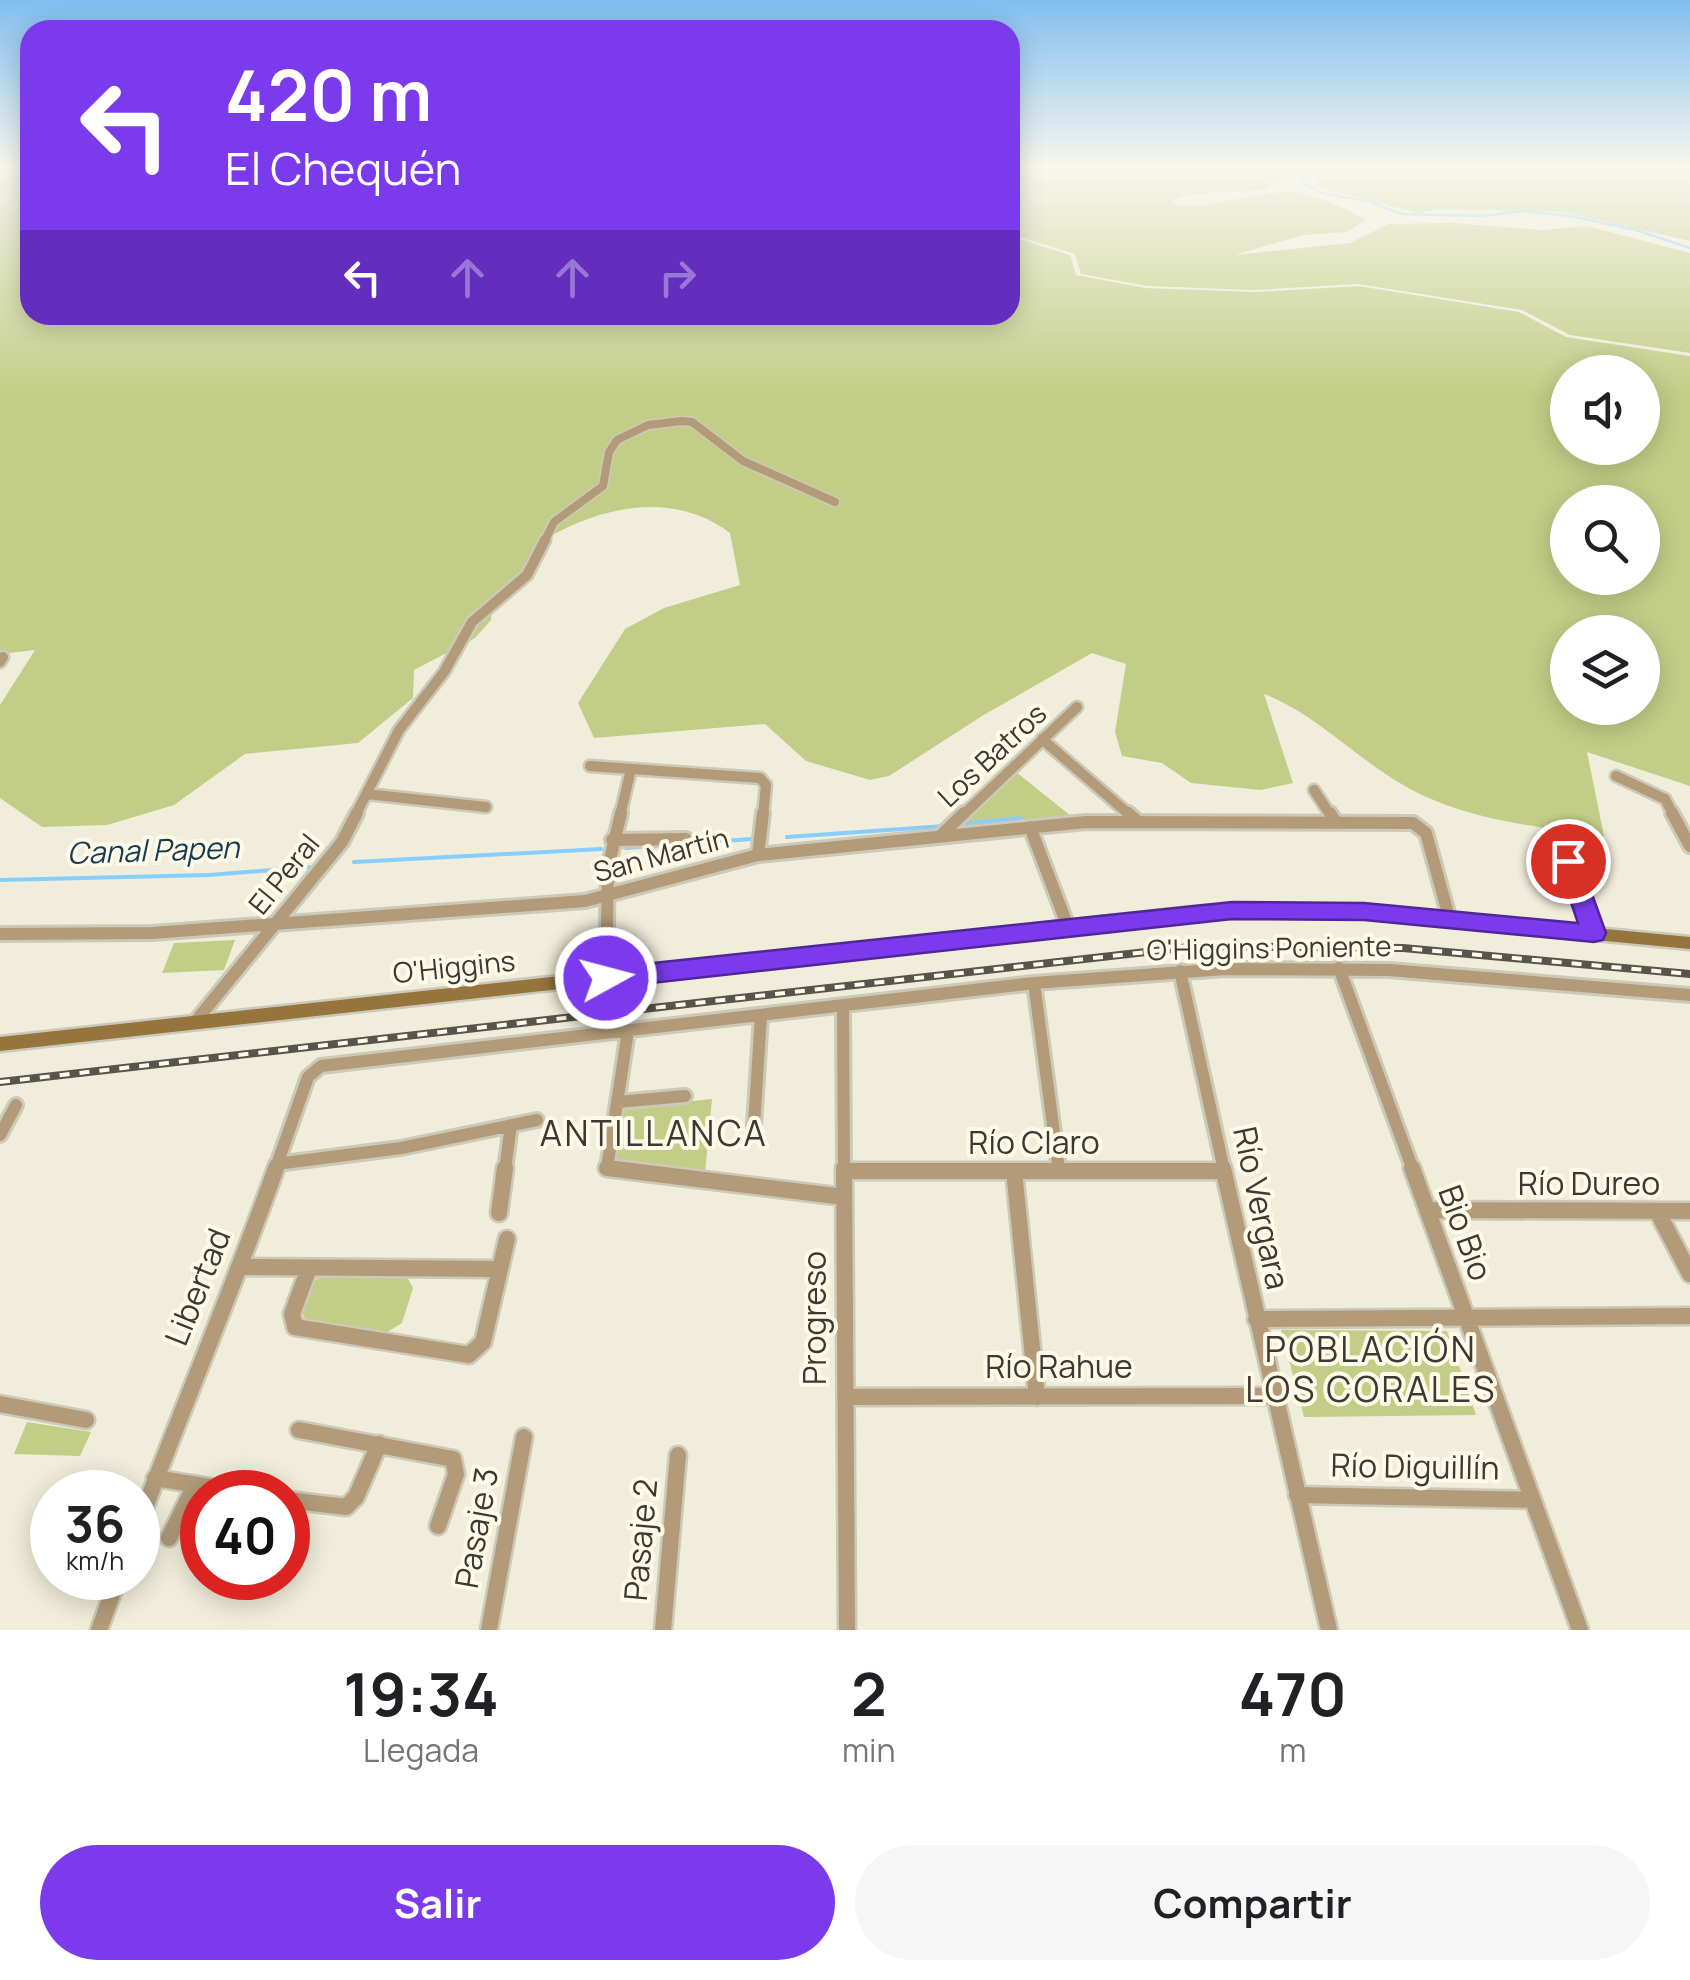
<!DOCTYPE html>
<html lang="es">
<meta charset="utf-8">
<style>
:root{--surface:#fff;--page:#f6f6f6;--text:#202124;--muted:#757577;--accent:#7c3aed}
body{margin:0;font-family:Manrope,sans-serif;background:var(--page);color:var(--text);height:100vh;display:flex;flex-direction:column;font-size:38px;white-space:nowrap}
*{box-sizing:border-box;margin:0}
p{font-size:32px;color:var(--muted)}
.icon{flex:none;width:55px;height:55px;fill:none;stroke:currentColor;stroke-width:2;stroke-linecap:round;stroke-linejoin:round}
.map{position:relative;height:1630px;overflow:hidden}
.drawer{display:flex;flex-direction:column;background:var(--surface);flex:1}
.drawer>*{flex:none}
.banner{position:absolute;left:20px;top:20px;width:1000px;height:305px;border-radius:30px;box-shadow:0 5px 25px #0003;background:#7c3aed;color:#fff;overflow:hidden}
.fabs{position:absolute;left:1550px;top:355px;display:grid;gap:20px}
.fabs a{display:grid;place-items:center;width:110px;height:110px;border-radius:50%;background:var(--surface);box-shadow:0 5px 25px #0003;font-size:50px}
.speed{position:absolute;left:30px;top:1470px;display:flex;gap:20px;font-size:50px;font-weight:700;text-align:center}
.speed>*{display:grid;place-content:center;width:130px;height:130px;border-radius:50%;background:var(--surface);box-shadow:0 5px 25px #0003;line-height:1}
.speed small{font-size:25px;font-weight:400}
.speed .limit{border:15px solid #d22;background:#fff;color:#111}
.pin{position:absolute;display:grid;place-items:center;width:85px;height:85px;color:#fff;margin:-42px;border:5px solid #fff;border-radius:50%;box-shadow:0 2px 10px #0007}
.me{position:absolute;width:110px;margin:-55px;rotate:83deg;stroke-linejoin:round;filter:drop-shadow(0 0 8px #0008)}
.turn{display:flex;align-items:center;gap:35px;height:210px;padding:0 40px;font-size:45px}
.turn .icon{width:130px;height:130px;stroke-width:2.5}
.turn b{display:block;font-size:70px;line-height:85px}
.lanes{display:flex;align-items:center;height:95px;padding:0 40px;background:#0003;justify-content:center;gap:50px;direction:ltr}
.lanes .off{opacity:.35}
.eta{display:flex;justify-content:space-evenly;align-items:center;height:170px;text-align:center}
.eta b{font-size:60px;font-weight:700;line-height:70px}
.cta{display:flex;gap:20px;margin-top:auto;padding:20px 40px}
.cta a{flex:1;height:115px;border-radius:60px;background:var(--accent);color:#fff;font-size:40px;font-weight:700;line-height:115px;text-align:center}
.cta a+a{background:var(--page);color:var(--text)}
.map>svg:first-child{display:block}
</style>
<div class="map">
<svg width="1690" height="1630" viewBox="0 0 1690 1630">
<rect width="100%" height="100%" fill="#f0edda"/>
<path fill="#c2ce87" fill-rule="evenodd" d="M0 168H30V315H1010V236L1070 255 1076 275 1146 288 1255 292 1359 286 1519 312 1566 337 1690 356V786L1587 752 1604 836C1533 826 1460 820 1398 782 1352 754 1314 713 1264 694L1293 783 1261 790 1191 783 1162 763 1122 756 1115 732 1126 664 1092 653 982 716 889 776 870 780 806 761 765 724 594 738 578 703 625 629 664 608 740 585 730 533C673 490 601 506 544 540L536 567C511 582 492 590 491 620L475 638 414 670 413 698 358 743 245 754 174 805 107 825 42 827 0 798V705L35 650 0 654ZM1568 372H1642V448H1568ZM1568 502H1642V578H1568ZM1568 632H1642V708H1568Z
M1010 168H1285L1291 171 1266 190 1189 194 1171 202C1192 215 1265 189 1293 192 1315 194 1347 209 1366 220L1347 232 1303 235 1234 255 1350 243 1389 224 1451 223 1543 230 1587 226 1690 253V353L1570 335 1522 310 1358 284 1253 290 1147 286 1081 274 1075 254 1010 234Z
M1317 168H1690V241L1563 212 1441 209 1419 213 1321 188 1316 185Z
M1016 772 1071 816 956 829 955 826Z
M235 940 224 970 162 973 174 943Z
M712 1099 705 1174 619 1167 614 1160 625 1108Z
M324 1274 406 1275 413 1288 402 1323 384 1334 306 1321 302 1311 312 1283Z
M1281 1330 1447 1331 1476 1415 1304 1417Z
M27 1422 91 1432 80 1456 14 1454Z"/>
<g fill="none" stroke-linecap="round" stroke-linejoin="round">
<path stroke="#87cdfd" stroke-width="2.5" d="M1308 168V174L1299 181 1321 193 1371 202 1401 214 1482 216 1522 211 1570 216 1636 230 1690 248"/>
<path stroke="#87cdfd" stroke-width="4" d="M965 824 1020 818
M787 837 945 826
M685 844 751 839
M626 848 666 845
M354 862 601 849
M0 880 209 875 309 867"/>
<defs>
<path id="street-far3" d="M544 542 554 522 603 486 609 452 617 440 648 425 682 421 692 422 743 461 835 502"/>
<path id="street-far2" d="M0 662 3 657
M1042 739 1131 816
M590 766 760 778 766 785 763 816
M1616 776 1665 799 1674 816
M1314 790 1331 816
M367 794 486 807
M355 816 399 730 444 672 472 622 527 575 545 540
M620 816 631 769
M962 816 1077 707"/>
<path id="street-far1" d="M1128 813 1136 820
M1330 813 1335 821
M1672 813 1690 846
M1030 827 1068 927
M939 837 964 813
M612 840 686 839
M758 855 763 813
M1569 861 1594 933
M0 934 152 933 585 901 758 855 1086 822 1413 823 1426 833 1449 917
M1339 968 1413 1170
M1180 971 1224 1170
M606 978 608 868 621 813
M1034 983 1059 1170
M843 1006 844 1170
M195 1022 342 842 357 813
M618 1102 685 1096
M754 1125 761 1016
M0 1135 16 1105
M276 1164 401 1148 537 1120
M275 1170 308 1077 321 1066 1034 983 1225 969 1389 970 1690 995
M505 1170 511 1125
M627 1170 607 1168 628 1031"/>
<path id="street" d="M607 1168 844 1197
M844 1168 847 1630
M1223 1168 1329 1630
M1412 1168 1580 1630
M844 1171H1223
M1014 1171 1037 1397
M1427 1210 1690 1211
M1657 1211 1690 1274
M499 1213 505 1168
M240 1267 499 1269
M309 1268 292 1314 295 1327 469 1355 483 1342 507 1239
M1256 1319 1690 1316
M846 1397 1273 1396
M0 1404 86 1420
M299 1430 453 1459 456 1474 438 1526
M155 1478 241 1492
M1297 1495 1532 1500
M288 1500 346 1507 356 1497 379 1444
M138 1526C183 1406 233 1289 276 1168
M169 1538 195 1485
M99 1630 118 1578
M489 1630 524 1437
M663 1630 678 1455"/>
<path id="secondary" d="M1202 906H1364L1690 937V949L1364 918H1202L0 1051V1037Z"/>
</defs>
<use href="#street-far3" stroke="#ccc9b8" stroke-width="11"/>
<use href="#street-far2" stroke="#ccc9b8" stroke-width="15"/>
<use href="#street-far1" stroke="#ccc9b8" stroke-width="18"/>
<use href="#street" stroke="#ccc9b8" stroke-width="21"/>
<use href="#secondary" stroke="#ccc9b8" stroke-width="5"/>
<use href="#street-far3" stroke="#b39b79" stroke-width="8"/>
<use href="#street-far2" stroke="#b39b79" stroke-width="10"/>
<use href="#street-far1" stroke="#b39b79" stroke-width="12"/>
<use href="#street" stroke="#b39b79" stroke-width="16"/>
<use href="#secondary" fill="#96743e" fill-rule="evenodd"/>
<defs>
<path id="rail" d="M0 1082 1199 946 1403 948 1690 974"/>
</defs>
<use href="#rail" stroke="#56544b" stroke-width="8"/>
<use href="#rail" stroke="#fefae7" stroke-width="4" stroke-dasharray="10" stroke-linecap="butt"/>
</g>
<linearGradient id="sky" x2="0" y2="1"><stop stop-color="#81bef0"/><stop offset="0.42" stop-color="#f8f7ee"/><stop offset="1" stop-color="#f8f7ee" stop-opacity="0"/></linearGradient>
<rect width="1690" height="396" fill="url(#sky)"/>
<path fill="#7c3aed" stroke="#51269a" stroke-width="2.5" d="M1568 853 1580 861 1606 933 1603 940 1594 942 1364 920 1232 919 606 988 597 985 593 978 597 971 606 968 1232 902 1364 903 1578 923 1557 861Z"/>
<g text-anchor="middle" stroke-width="8" stroke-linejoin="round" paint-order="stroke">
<g font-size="28" fill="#3b3a32" stroke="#fefae7">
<text transform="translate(992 755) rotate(-43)" y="10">Los Batros</text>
<text transform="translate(661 855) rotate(-15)" y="10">San Martín</text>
<text transform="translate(284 874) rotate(-51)" y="10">El Peral</text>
<text transform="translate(1269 948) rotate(-1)" y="10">O'Higgins Poniente</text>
<text transform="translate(454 967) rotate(-6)" y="10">O'Higgins</text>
</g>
<g font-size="30" font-style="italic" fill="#143b53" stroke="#fefae7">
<text transform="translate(153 851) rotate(-2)" y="10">Canal Papen</text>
</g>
<g font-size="32" fill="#3b3a32" stroke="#fefae7">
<text x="1034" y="1154">Río Claro</text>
<text x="1589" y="1195">Río Dureo</text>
<text transform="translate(1261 1208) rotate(78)" y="11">Río Vergara</text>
<text transform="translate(1465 1233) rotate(70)" y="11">Bio Bio</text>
<text transform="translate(198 1287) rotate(-68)" y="11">Libertad</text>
<text transform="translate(815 1318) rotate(-90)" y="11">Progreso</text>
<text x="1059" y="1378">Río Rahue</text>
<text transform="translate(1415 1467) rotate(1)" y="11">Río Diguillín</text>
<text transform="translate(477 1528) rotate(-80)" y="11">Pasaje 3</text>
<text transform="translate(641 1540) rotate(-85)" y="11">Pasaje 2</text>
</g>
<g font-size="35" letter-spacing="2.5" fill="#3b3a32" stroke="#fefae7">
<text x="654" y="1146">ANTILLANCA</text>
<text x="1371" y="1362">POBLACIÓN<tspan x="1371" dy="40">LOS CORALES</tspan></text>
</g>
</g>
</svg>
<div class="fabs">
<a><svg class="icon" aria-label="sound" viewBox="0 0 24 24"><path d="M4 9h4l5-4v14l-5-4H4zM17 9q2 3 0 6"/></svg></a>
<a><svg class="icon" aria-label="search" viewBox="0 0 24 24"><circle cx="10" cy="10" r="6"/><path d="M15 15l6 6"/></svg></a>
<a><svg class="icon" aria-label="layers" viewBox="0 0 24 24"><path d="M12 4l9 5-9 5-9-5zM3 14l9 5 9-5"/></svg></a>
</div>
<div class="speed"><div>36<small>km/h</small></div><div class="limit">40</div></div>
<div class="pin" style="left:1568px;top:861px;background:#d93025"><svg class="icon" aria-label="arrive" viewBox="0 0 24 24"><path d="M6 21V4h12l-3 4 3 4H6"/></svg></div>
<svg class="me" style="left:606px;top:978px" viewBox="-20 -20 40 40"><circle r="17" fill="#7c3aed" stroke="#fff" stroke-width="3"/><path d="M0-11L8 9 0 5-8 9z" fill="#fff"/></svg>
<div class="banner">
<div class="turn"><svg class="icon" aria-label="left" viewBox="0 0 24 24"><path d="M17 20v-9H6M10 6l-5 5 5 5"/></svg><div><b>420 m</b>El Chequén</div></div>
<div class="lanes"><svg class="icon" aria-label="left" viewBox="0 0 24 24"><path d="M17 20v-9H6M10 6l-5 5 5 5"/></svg><svg class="icon off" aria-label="ahead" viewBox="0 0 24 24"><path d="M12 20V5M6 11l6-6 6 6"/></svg><svg class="icon off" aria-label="ahead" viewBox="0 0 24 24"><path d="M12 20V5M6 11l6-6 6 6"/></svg><svg class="icon off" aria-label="right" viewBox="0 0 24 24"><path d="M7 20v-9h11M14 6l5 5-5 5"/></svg></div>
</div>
</div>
<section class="drawer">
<div class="eta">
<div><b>19:34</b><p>Llegada</p></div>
<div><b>2</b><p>min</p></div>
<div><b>470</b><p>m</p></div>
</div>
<div class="cta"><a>Salir</a><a>Compartir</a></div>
</section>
